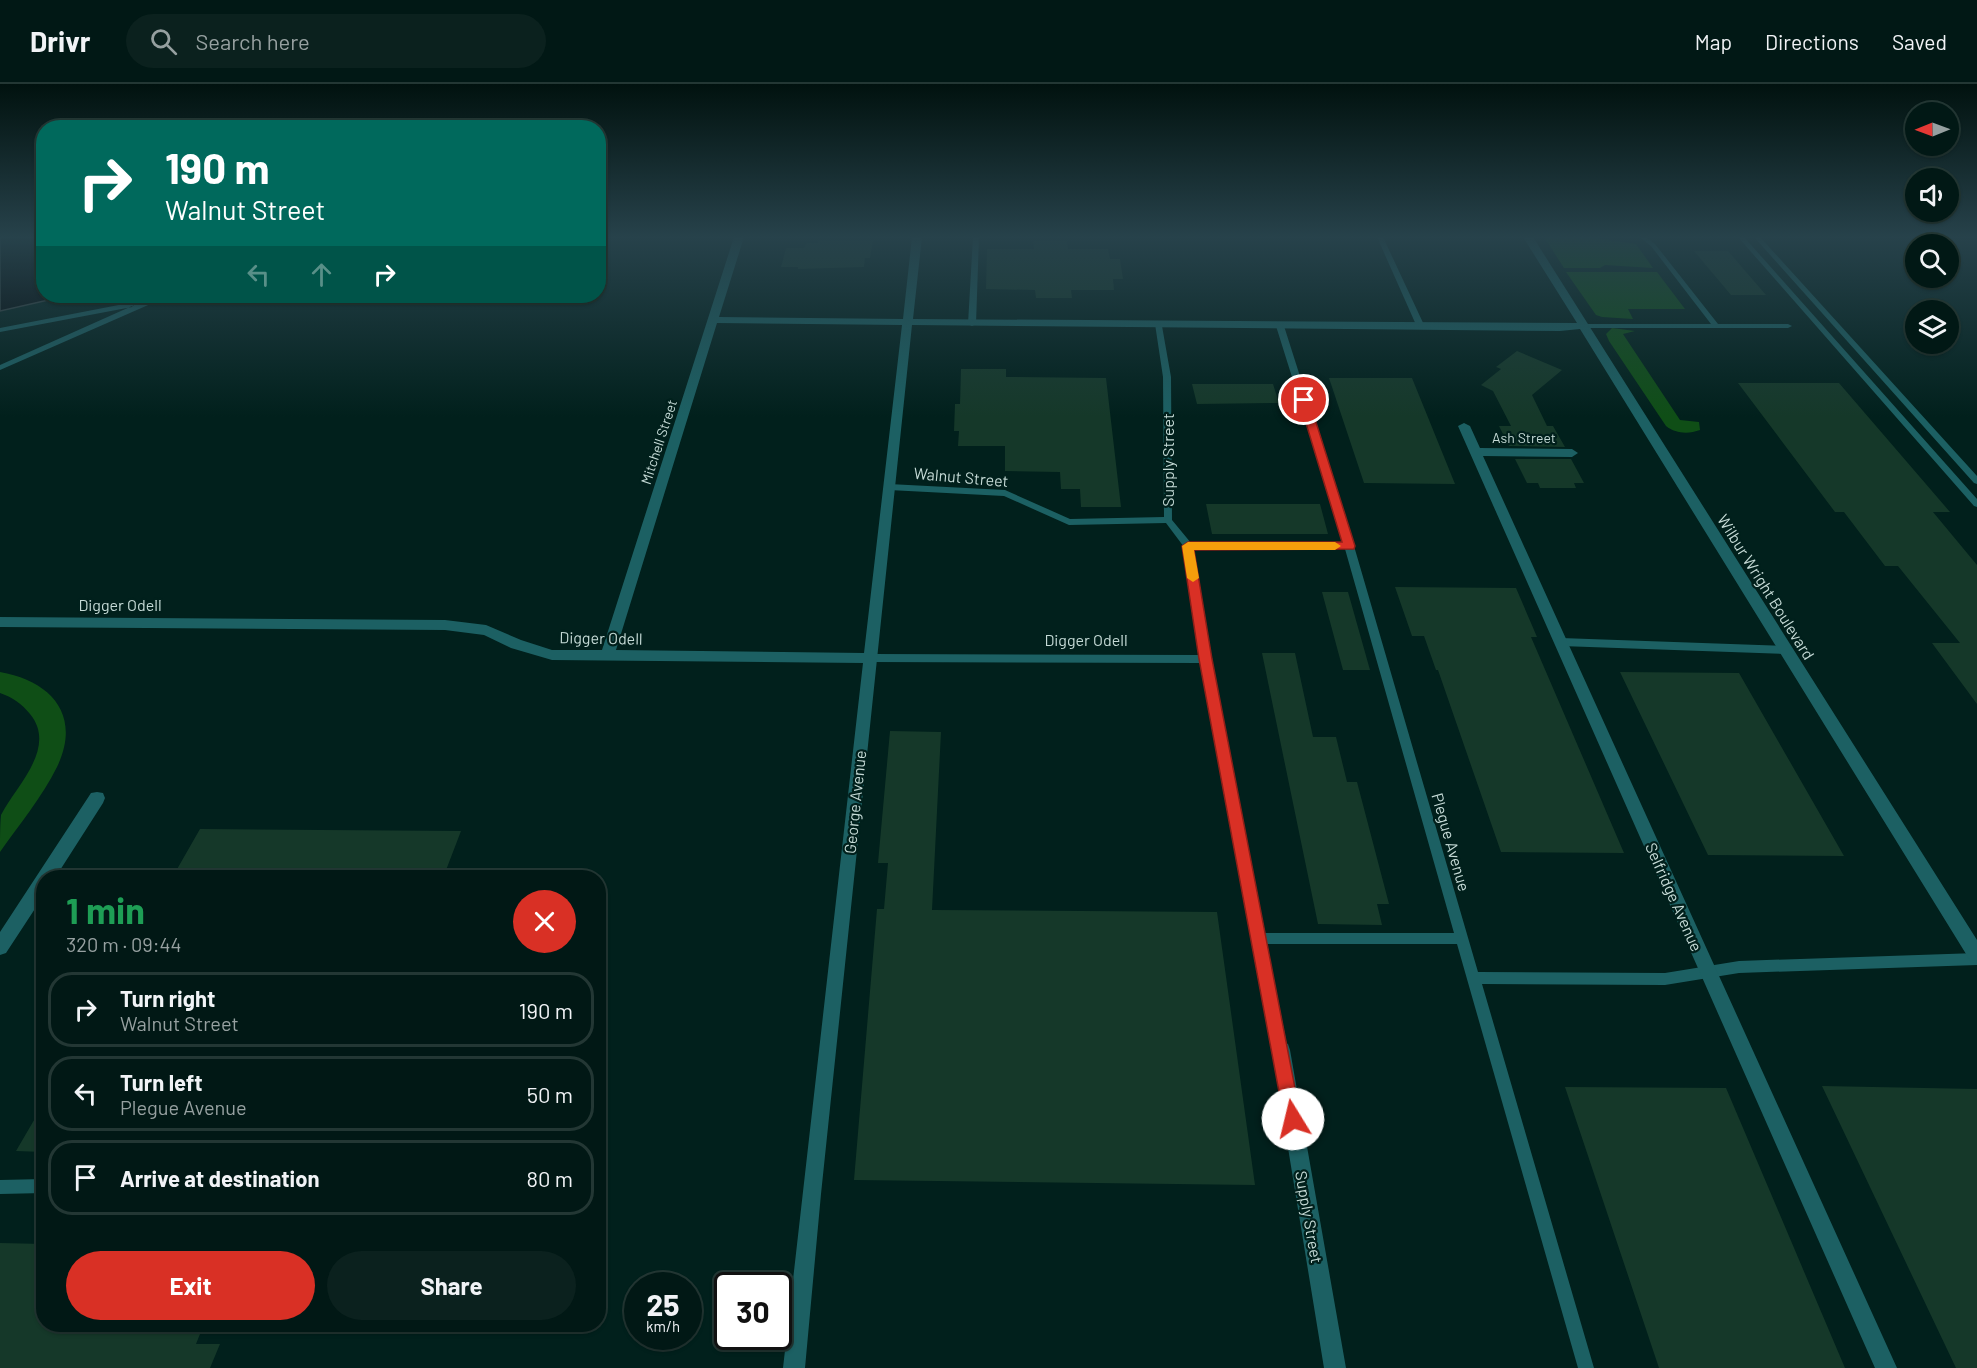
<!DOCTYPE html>
<meta charset="utf-8">
<style>
:root{--surface:#011815;--page:#0b211e;--text:#f1f3f6;--muted:#96a0a0;--line:#233734;--accent:#d93025}
body{margin:0;font-family:Barlow,sans-serif;background:var(--page);color:var(--text);height:100vh;display:flex;flex-direction:column;font-size:22px;white-space:nowrap}
*{box-sizing:border-box;margin:0}
p{font-size:20px;color:var(--muted)}
.icon{flex:none;width:33px;height:33px;fill:none;stroke:currentColor;stroke-width:2;stroke-linecap:round;stroke-linejoin:round}
.map{position:relative;flex:1;overflow:hidden}
.details{position:absolute;left:36px;top:786px;width:570px;height:462px;display:flex;flex-direction:column;background:var(--surface);border-radius:24px;box-shadow:0 2px 4px #0004,0 0 0 2px var(--line)}
.details>*{flex:none}
.hud{position:absolute;left:36px;top:36px;width:570px;height:183px;border-radius:24px;box-shadow:0 2px 4px #0004,0 0 0 2px var(--line);background:#00695c;color:#fff;overflow:hidden}
.needle{width:39px;rotate:269deg}
.tools{position:absolute;left:1905px;top:18px;display:grid;gap:12px}
.tools a{display:grid;place-items:center;width:54px;height:54px;border-radius:50%;background:var(--surface);box-shadow:0 2px 4px #0004,0 0 0 2px var(--line);font-size:30px}
.speed{position:absolute;left:624px;top:1188px;display:flex;gap:12px;font-size:30px;font-weight:700;text-align:center}
.speed>*{display:grid;place-content:center;width:78px;height:78px;border-radius:50%;background:var(--surface);box-shadow:0 2px 4px #0004,0 0 0 2px var(--line);line-height:1}
.speed small{font-size:15px;font-weight:400}
.speed .limit{border:3px solid #111;border-radius:9px;background:#fff;color:#111}
.pin{position:absolute;display:grid;place-items:center;width:51px;height:51px;color:#fff;margin:-26px;border:3px solid #fff;border-radius:50%;box-shadow:0 2px 6px #0007}
.me{position:absolute;width:66px;margin:-33px;rotate:351deg;stroke-linejoin:round;filter:drop-shadow(0 0 4px #0008)}
.turn{display:flex;align-items:center;gap:21px;height:126px;padding:0 30px;font-size:27px}
.turn .icon{width:78px;height:78px;stroke-width:2.5}
.turn b{display:block;font-size:42px;line-height:51px}
.lanes{display:flex;align-items:center;height:57px;padding:0 30px;background:#0003;justify-content:center;gap:30px;direction:ltr}
.lanes .off{opacity:.35}
.round{display:grid;place-items:center;flex:none;width:63px;height:63px;border-radius:32px;background:var(--page)}
.head{display:flex;align-items:center;justify-content:space-between;height:102px;padding:0 30px}
h1{font-size:36px;font-weight:700;line-height:45px;color:#1e9e55}
.cta{display:flex;gap:12px;margin-top:auto;padding:12px 30px}
.cta a{flex:1;height:69px;border-radius:36px;background:var(--accent);color:#fff;font-size:24px;font-weight:700;line-height:69px;text-align:center}
.cta a+a{background:var(--page);color:var(--text)}
ul{padding:0;list-style:none}
li{display:flex;align-items:center;gap:18px;height:75px;margin:0 12px 9px;padding:0 18px;border:3px solid var(--line);border-radius:24px}
li div{flex:1}
li b{display:block;font-size:22px}
li em{font-style:normal}
header{display:flex;align-items:center;gap:36px;box-sizing:border-box;height:84px;padding:0 30px;background:var(--surface);border-bottom:2px solid var(--line)}
header strong{font-size:28px}
nav{display:flex;gap:33px;margin-inline-start:auto;font-size:21px}
.search{width:420px;height:54px;background:var(--page);display:flex;align-items:center;gap:15px;box-sizing:border-box;padding:0 21px;border-radius:33px;color:var(--muted);font-size:22px}
.map>svg:first-child{display:block}
</style>
<header>
<strong>Drivr</strong>
<div class="search"><svg class="icon" aria-label="search" viewBox="0 0 24 24"><circle cx="10" cy="10" r="6"/><path d="M15 15l6 6"/></svg>Search here</div>
<nav><a>Map</a><a>Directions</a><a>Saved</a></nav>
</header>
<div class="map">
<svg width="1977" height="1284" viewBox="0 0 1977 1284">
<rect width="100%" height="100%" fill="#01201c"/>
<path fill="#0f4e16" d="M1544 153H1588L1636 160 1653 184 1605 181 1600 184H1564Z
M1566 188H1657L1685 225H1628L1633 235 1602 233 1596 231Z
M1612 244 1635 247 1623 250 1680 336 1699 338 1700 346C1689 350 1676 350 1666 342L1609 257 1606 250Z
M0 588C51 597 82 631 57 683 42 713 19 741 0 768 0 758 0 740 1 731 15 703 58 664 30 630 22 620 12 613 0 609Z"/>
<path fill="#000508" stroke="#3b4546" stroke-width="1.5" d="M0 153H43L44 212H66L0 227Z"/>
<path fill="#153829" d="M818 156H873L870 174H865L864 183 798 185V183H781L786 164H804L807 159H818Z
M1033 157H1067L1068 165H1108L1110 175H1120L1123 195H1113L1114 206H1071L1072 214H1036L1035 206 986 205 987 165H1034Z
M1694 167H1728L1766 211H1731Z
M1517 267 1562 286 1532 311 1547 342H1553L1565 363 1509 362 1499 342H1511L1493 307 1481 301 1501 285 1496 283Z
M961 285H1006V293L1106 294 1121 423H1081L1080 405H1061L1060 388 1005 387V362H958L959 347H954L955 320H960Z
M1329 294H1412L1455 400 1364 399Z
M1738 299H1839L1950 428H1933L1977 481V620L1932 559H1960L1898 482H1885L1844 428H1835Z
M1192 300H1273L1279 319 1197 320Z
M1515 375H1571L1584 399H1574L1576 404H1540L1538 399H1527Z
M1206 420H1320L1328 450H1212Z
M1395 503 1516 504 1537 553H1531L1624 769 1501 768 1438 586H1436L1424 552H1412Z
M1322 508H1348L1370 586H1343Z
M1262 569H1295L1313 653H1336L1347 698H1357L1389 820H1377L1382 841 1318 840Z
M1620 588 1739 589 1844 772 1708 771Z
M890 647 941 648 932 826 1217 828 1255 1101 854 1096 877 825H884L888 779H878Z
M200 745 461 747 443 794H172Z
M1822 1002 1977 1005V1284H1956Z
M1565 1003 1726 1004 1845 1284H1659Z
M44 1019V1068L16 1067Z
M0 1159 44 1160V1240H204L196 1260H220L210 1284H0Z"/>
<g fill="none" stroke-linecap="round" stroke-linejoin="round">
<path fill="#1c6063" fill-rule="evenodd" d="M973 153H979L976 240 972 242 968 240Z
M1377 153H1383L1425 243 1424 245 1417 243Z
M1639 153H1646L1655 160 1718 240H1788L1792 242 1788 244H1580V240H1711L1651 162Z
M1738 153H1744L1977 415V423L1974 422Z
M1754 153H1760L1977 392V400L1974 399Z
M163 212H174L155 218 0 286V281L150 214Z
M129 219 133 221 132 223 0 248V244Z
M1155 240 1162 242 1171 293 1172 436 1191 459H1344L1276 242 1280 240 1284 242 1354 462 1478 888 1665 889 1739 877 1977 869V881L1739 889 1665 901 1482 900 1594 1284H1578L1457 860H1267L1288 966 1286 970 1281 972 1276 970 1202 579 871 578 866 574 871 570 1200 571 1184 463 1166 439 1069 441 1004 412 889 406 885 403 889 400 1005 406 1070 435 1164 433 1163 293ZM1193 465H1345L1454 849H1265L1211 575Z
M1561 554 1786 562 1791 566 1786 570 1561 562 1556 558Z
M44 1095V1109L0 1110V1096Z"/>
<path fill="#1c6063" fill-rule="evenodd" d="M734 153H744L719 233 903 235 912 153H922L913 235 1577 239 1523 153H1533L1977 856V880L1971 878 1580 245 1560 247 912 241 821 1110 805 1284H783L863 579 552 576 511 564 484 551 445 546 0 543V533L445 536 486 541 521 556 552 566H602ZM717 239 902 241 864 569 616 566Z
M1464 339 1470 342 1480 364 1572 365 1578 369 1572 373 1483 372 1897 1284H1875L1458 342Z
M97 708 103 709 105 714 103 719 55 794H44V811L6 869 0 871V848L91 709Z
M1281 957 1288 960 1290 966 1346 1284H1324L1272 966 1274 960Z"/>
</g>
<linearGradient id="sky" x2="0" y2="1"><stop stop-color="#01120f"/><stop offset="0.46" stop-color="#27424b"/><stop offset="1" stop-color="#27424b" stop-opacity="0"/></linearGradient>
<rect width="1977" height="333" fill="url(#sky)"/>
<path fill="#d93025" stroke="#8d1f18" stroke-width="1.5" d="M1304 313 1309 316 1355 462 1354 465 1194 466 1212 575 1301 1035 1299 1041 1293 1043 1286 1041 1284 1035 1199 575 1182 462 1188 458H1342L1299 316Z"/>
<path fill="#f59e0b" d="M1188 458H1335L1341 462 1335 466H1194L1199 494 1193 498 1187 494 1182 462Z"/>
<g text-anchor="middle" stroke-width="4.5" stroke-linejoin="round" paint-order="stroke">
<g font-size="14" fill="#c5dad6" stroke="#01201c">
<text x="1524" y="359">Ash Street</text>
<text transform="translate(659 358) rotate(-72)" y="5">Mitchell Street</text>
</g>
<g font-size="16" fill="#c5dad6" stroke="#01201c">
<text transform="translate(1168 376) rotate(-90)" y="6">Supply Street</text>
<text transform="translate(961 393) rotate(5)" y="6">Walnut Street</text>
<text transform="translate(1766 503) rotate(58)" y="6">Wilbur Wright Boulevard</text>
<text x="120" y="527">Digger Odell</text>
<text transform="translate(601 554) rotate(1)" y="6">Digger Odell</text>
<text x="1086" y="562">Digger Odell</text>
<text transform="translate(855 718) rotate(-84)" y="6">George Avenue</text>
<text transform="translate(1451 758) rotate(74)" y="6">Plegue Avenue</text>
<text transform="translate(1674 813) rotate(66)" y="6">Selfridge Avenue</text>
<text transform="translate(1309 1133) rotate(80)" y="6">Supply Street</text>
</g>
</g>
</svg>
<div class="tools">
<a><svg class="needle" viewBox="-14 -14 28 28"><path d="M0-13l5 13h-10z" fill="#e53935"/><path d="M0 13l5-13h-10z" fill="#96a0a0"/></svg></a>
<a><svg class="icon" aria-label="sound" viewBox="0 0 24 24"><path d="M4 9h4l5-4v14l-5-4H4zM17 9q2 3 0 6"/></svg></a>
<a><svg class="icon" aria-label="search" viewBox="0 0 24 24"><circle cx="10" cy="10" r="6"/><path d="M15 15l6 6"/></svg></a>
<a><svg class="icon" aria-label="layers" viewBox="0 0 24 24"><path d="M12 4l9 5-9 5-9-5zM3 14l9 5 9-5"/></svg></a>
</div>
<div class="speed"><div>25<small>km/h</small></div><div class="limit">30</div></div>
<div class="pin" style="left:1304px;top:316px;background:#d93025"><svg class="icon" aria-label="arrive" viewBox="0 0 24 24"><path d="M6 21V4h12l-3 4 3 4H6"/></svg></div>
<svg class="me" style="left:1293px;top:1035px" viewBox="-20 -20 40 40"><circle r="19" fill="#fff"/><path d="M0-13L10 11 0 6-10 11z" fill="#d93025"/></svg>
<div class="hud">
<div class="turn"><svg class="icon" aria-label="right" viewBox="0 0 24 24"><path d="M7 20v-9h11M14 6l5 5-5 5"/></svg><div><b>190 m</b>Walnut Street</div></div>
<div class="lanes"><svg class="icon off" aria-label="left" viewBox="0 0 24 24"><path d="M17 20v-9H6M10 6l-5 5 5 5"/></svg><svg class="icon off" aria-label="ahead" viewBox="0 0 24 24"><path d="M12 20V5M6 11l6-6 6 6"/></svg><svg class="icon" aria-label="right" viewBox="0 0 24 24"><path d="M7 20v-9h11M14 6l5 5-5 5"/></svg></div>
</div>
<section class="details">
<div class="head"><div><h1>1 min</h1><p>320 m · 09:44</p></div><a class="round" style="background:#d93025;color:#fff"><svg class="icon" aria-label="close" viewBox="0 0 24 24"><path d="M6 6l12 12M18 6L6 18"/></svg></a></div>
<ul>
<li><svg class="icon" aria-label="right" viewBox="0 0 24 24"><path d="M7 20v-9h11M14 6l5 5-5 5"/></svg><div><b>Turn right</b><p>Walnut Street</p></div><em>190 m</em></li>
<li><svg class="icon" aria-label="left" viewBox="0 0 24 24"><path d="M17 20v-9H6M10 6l-5 5 5 5"/></svg><div><b>Turn left</b><p>Plegue Avenue</p></div><em>50 m</em></li>
<li><svg class="icon" aria-label="arrive" viewBox="0 0 24 24"><path d="M6 21V4h12l-3 4 3 4H6"/></svg><div><b>Arrive at destination</b></div><em>80 m</em></li>
</ul>
<div class="cta"><a>Exit</a><a>Share</a></div>
</section>
</div>
